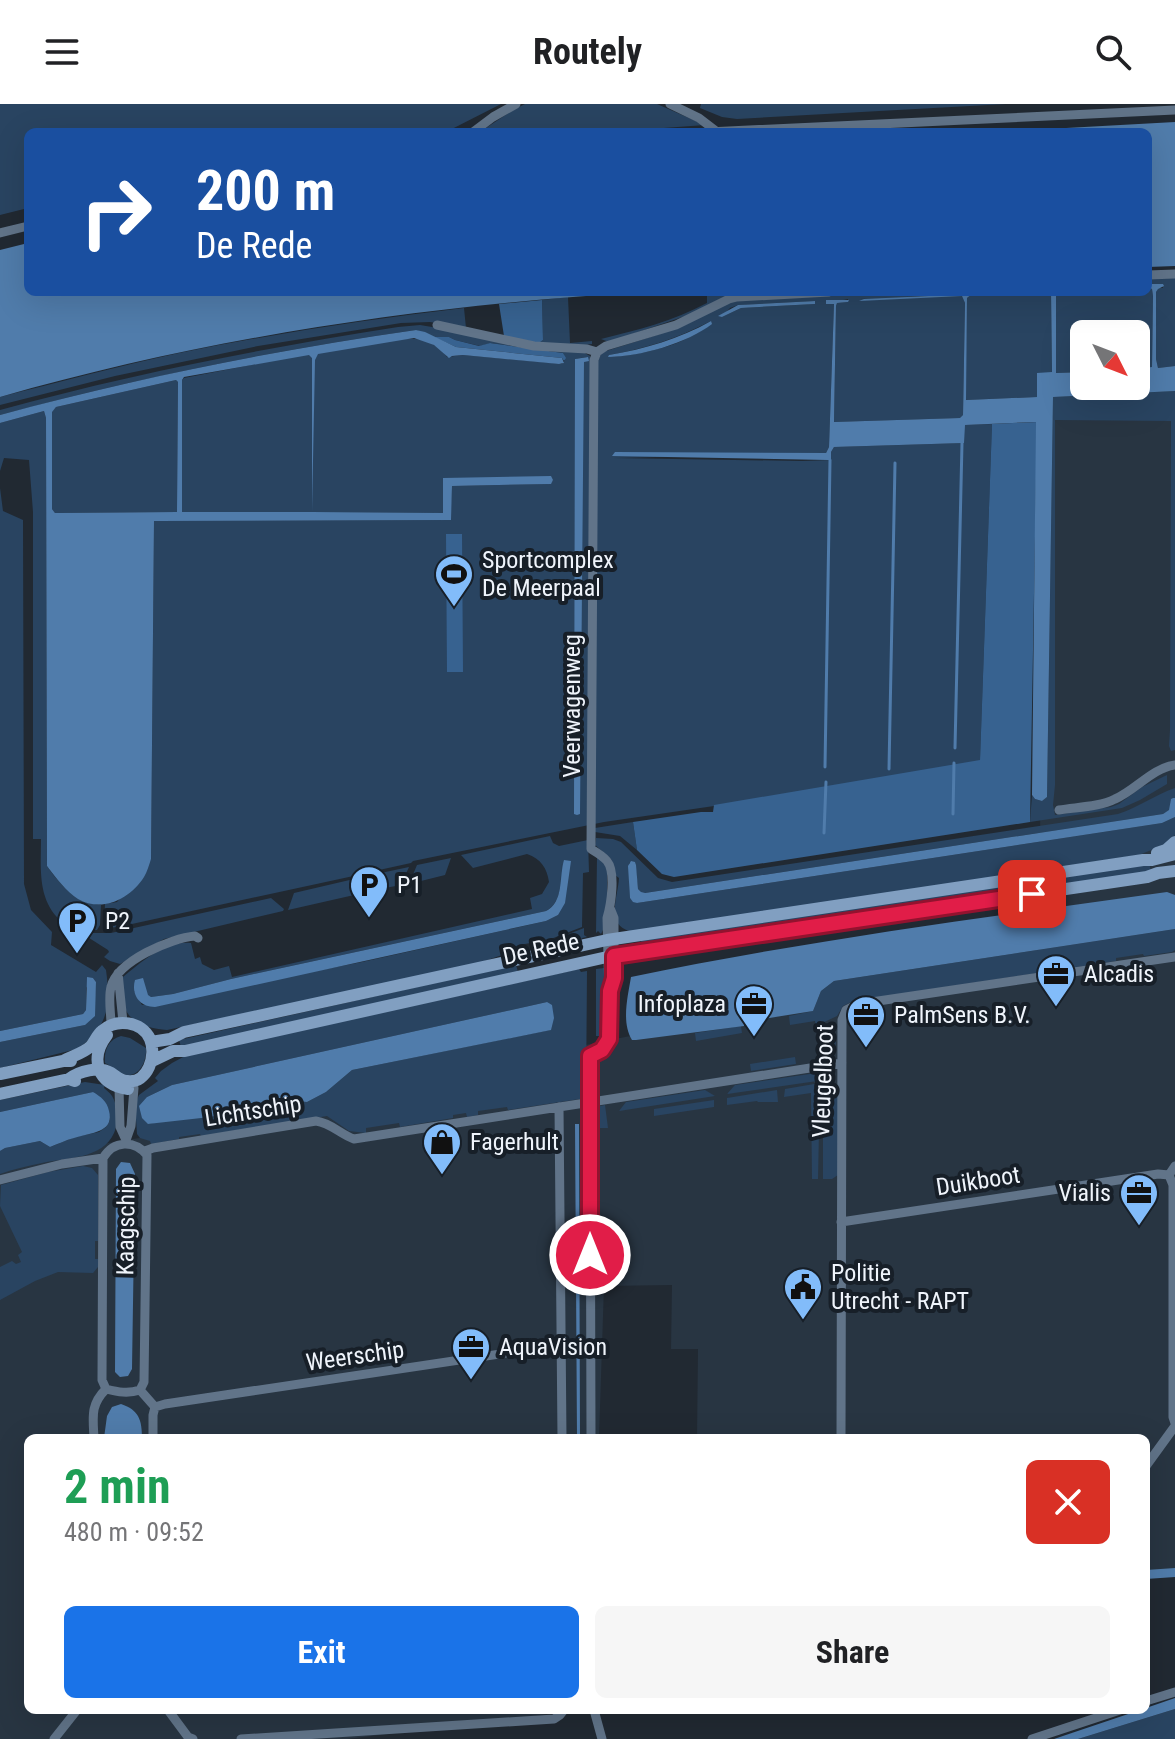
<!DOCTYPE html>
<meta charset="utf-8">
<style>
:root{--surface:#fff;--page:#f6f6f6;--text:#202124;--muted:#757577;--accent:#1a73e8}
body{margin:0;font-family:"Roboto Condensed",sans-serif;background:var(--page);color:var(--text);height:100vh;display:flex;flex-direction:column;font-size:30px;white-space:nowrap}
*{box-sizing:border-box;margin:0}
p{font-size:26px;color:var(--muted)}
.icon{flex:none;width:44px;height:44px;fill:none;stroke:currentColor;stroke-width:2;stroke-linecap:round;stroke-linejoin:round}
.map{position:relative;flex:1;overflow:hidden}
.side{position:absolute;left:24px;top:1330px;width:1126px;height:280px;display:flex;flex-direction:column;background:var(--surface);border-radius:12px;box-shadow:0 8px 32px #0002}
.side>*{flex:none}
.banner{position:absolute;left:24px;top:24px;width:1128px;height:168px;border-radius:12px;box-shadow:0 8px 32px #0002;background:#1a4fa0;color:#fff;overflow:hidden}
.needle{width:52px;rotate:132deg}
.fabs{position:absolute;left:1070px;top:216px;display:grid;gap:16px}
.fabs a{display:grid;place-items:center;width:80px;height:80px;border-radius:12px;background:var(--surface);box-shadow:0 8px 32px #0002;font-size:40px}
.pin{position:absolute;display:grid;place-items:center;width:68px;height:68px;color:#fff;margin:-34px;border-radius:16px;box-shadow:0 4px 12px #0006}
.me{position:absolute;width:88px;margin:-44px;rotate:0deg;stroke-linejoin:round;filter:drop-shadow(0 0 6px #0008)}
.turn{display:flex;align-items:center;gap:28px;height:168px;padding:0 40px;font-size:36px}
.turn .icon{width:104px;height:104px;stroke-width:2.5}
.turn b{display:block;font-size:56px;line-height:68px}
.round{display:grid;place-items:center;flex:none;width:84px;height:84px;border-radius:12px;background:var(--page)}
.summary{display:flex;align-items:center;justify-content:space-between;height:136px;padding:0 40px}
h1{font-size:48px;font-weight:700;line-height:60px;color:#1e9e55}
.action{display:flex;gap:16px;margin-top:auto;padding:16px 40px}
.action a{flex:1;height:92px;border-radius:12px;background:var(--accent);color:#fff;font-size:32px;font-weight:700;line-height:92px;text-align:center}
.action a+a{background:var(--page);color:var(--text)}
header{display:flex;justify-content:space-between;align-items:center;height:104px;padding:0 40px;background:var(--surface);font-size:36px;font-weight:700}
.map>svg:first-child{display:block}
</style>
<header><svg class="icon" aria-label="menu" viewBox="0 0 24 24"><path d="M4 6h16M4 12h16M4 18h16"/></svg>Routely<svg class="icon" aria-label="search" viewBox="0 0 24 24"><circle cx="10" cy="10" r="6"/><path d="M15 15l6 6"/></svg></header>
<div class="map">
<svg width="1175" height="1635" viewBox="0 0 1175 1635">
<rect width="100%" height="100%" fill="#212932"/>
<path fill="#283542" d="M1175 273V1469L1146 1471V1334H697L698 1245H671L672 1181 604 1182 599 1334H28V1606H583L347 1635H0V1064L89 1042 171 1029 605 937 1039 851 1044 280 1136 282Z"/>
<path fill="#294461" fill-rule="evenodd" d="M0 0H501L446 28H28V104L0 111Z
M525 0H657L705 21 609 28H480L513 6Z
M701 0H1006L737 15 722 13 700 4Z
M1175 174V262L1158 264 1156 255V188L1158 184H1163L1162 180H1148V175Z
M1148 183 1152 185 1153 192 1152 264 1136 265V230H1084V268L1056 269V188H1148Z
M707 188H756L609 238 601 235C638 226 673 217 707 199Z
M887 188H1000L983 189 982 191 1051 188 1052 268 1037 293 965 296 967 194 972 190 864 195H860L962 191 965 199 963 311 961 314 834 318 836 202 837 199 848 198V195L826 200H834L829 343 826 349 614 354 802 357 831 356V348L834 343 964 339V321L992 320 980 657 714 702 604 718 413 757 411 759 379 766 378 764 373 765 372 768 118 823 107 824 104 821 105 800 117 798 151 755 154 417 450 416 452 382 550 380 553 376 443 375V409L182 408V276L184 274 297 252C320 244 342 245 365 241 381 239 399 234 415 235 428 235 440 243 447 253L463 251 562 260 565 256 563 249 491 239 480 242 455 236 449 233H434L416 226C275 246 137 274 0 311V306C131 270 264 244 398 223L420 221 583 248 590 252 597 363 598 257 601 250 606 247 660 230 736 196ZM815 197V200L741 204 722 213 730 204 738 201ZM711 217V220C685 241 645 250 613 253L609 251C645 245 678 234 711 217ZM587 253 584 257 575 378V255Z
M568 193 570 239 592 237V240L577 242 539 239 543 236 542 196Z
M464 204 466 224 430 218 401 219 258 242 115 272 0 301V293C59 278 119 262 179 249 273 230 368 215 464 204Z
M176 276 178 278 177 408 55 409 52 405V307L56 303Z
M1175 287V646L1171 647 1169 642 1170 626 1171 317 1055 316V681L1053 701 1055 711 1111 703 1119 700 1142 683 1167 671V680L1140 696 1122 704 1030 718 1032 691 1035 695 1042 697 1047 693 1053 293Z
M44 307 46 314 47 762C60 781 77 799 101 801L100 821 97 826H86L82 830C75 826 66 822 60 816 37 795 41 763 41 735H33V408L29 356 4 354 0 367V319Z
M0 384 3 407 23 416 24 780 31 806 52 828 51 841 96 868 102 861 106 866C111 902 108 924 77 945L0 964V938L85 921 95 891 96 878 93 874 86 884V906L83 910 0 927Z
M1175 684V694L1171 695 1170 706 1163 710 645 789H641L638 785 635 758 629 759 630 794 637 799 1162 719 1175 713V731L1166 740 1139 751 633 828C604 822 618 794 619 774L615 771 611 755 595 741 596 734 613 735 621 738 658 774 672 778 1118 710C1139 703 1155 691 1175 684Z
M633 718 637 746 620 732 595 728V724Z
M550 732 553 739 559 742 588 736 589 768 583 769 582 823 543 838 542 837 519 841V845L476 860 167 926C150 925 127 919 124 900 122 892 123 882 123 873 141 858 166 836 191 839L195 855 200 853 202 860 214 866 229 862 232 873 532 805 530 794 542 790 549 778C547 764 541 755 527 750L473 764 461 751ZM562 759 558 811 546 817 362 858 142 901 134 887 151 893 173 890 231 875 546 807C563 798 560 776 562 759Z
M597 752 607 763V798L604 824 601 830 598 827 596 829Z
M451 754 445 771 409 780 417 761Z
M1149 759 1151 767 642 844 641 836Z
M409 763 401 781 369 787 376 770Z
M371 771 363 789 288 806 294 789Z
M271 794 284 805 283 807 164 835 120 860 110 857 104 853 109 848 108 846 86 832 92 829H111Z
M584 824V831L587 833 582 834 581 837 543 840Z
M1175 825V846L1172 848 1144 852 1143 850 1116 854V857L853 897 843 902 837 912 816 922 815 917 790 921 789 912 813 907 821 887 834 877Z
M516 861 518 868 181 943 179 936Z
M604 864 607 928 601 941 602 932H596V865Z
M579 865 581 868 587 867 586 994 508 1006 507 1003 478 1007V1011L467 1013 466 1009 453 1011V1014L400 1023 399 1019 366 1024V1029L349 1027 327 1012 201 1032 200 1030 179 1033V1035L151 1040 150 1037 140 1034 137 1030 135 1000 139 991 158 977 155 974 161 967 172 959 185 952ZM547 898 550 926 352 966 326 988 307 998 284 996 148 1020 147 993 172 981Z
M741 922 742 929 696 937 695 929Z
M832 930 836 932C836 945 834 952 822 956L818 932Z
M121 932 130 934 146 944C147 957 139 976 122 970 116 967 111 962 105 959 104 946 108 936 121 932Z
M795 953 796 960 751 967 750 960Z
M823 968 824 976 727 990 735 981Z
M85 978 105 981 104 984C114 992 116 997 116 1010 116 1016 117 1023 114 1029 103 1055 65 1054 42 1059 28 1062 14 1065 0 1070V1047L5 1044 40 1037 50 1043 75 1033 99 1028 106 1023 110 1016V1012L93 988 0 1008V996Z
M820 979 818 1075H812L811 989 784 993 785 985Z
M823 979 838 980V1071L832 1075H823Z
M705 986 715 992 619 1007 626 998Z
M777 986 778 998H758L757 997 727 1001V994Z
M714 996V1003L654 1012V1005Z
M605 1001 608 1024H600V1179L594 1180 593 1006 596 1003Z
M83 1062 92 1064 98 1071V1137H95V1155H98V1163L93 1169 58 1168 35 1177 0 1196V1163L12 1157 16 1160 21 1158 18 1151 22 1148 0 1102 1 1081 48 1068Z
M1175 1605V1635H1078Z"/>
<path fill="#376290" d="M542 196 543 236 539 239 504 232 499 200Z
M434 233H449L455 236 479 242 490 239 563 249 566 254 564 257 562 254 456 243Z
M1037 318 1030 718 674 773 662 770 637 746 633 718 701 708H713L714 701 980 656 992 320Z
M446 430H462L463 568H447Z"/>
<path fill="#507cab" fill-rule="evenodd" d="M1175 18V162L1148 163V28H994Z
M28 139V188H644C427 201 209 233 0 293V146Z
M1148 180H1163L1164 182 1158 185 1156 188V255L1158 264 1175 262V287L1053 293 1047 693 1042 697 1035 695 1032 691 1036 318 965 321 964 339 834 343 831 348V356H828L612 352 615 348 826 349 829 343 834 200H826V196H849L848 198 837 199 836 202 834 318 960 314 963 311 965 199 962 192 859 197 864 195 972 190 967 194 966 296 1037 293V269L1052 268 1051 188H1056V269L1084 268V282H1136V265L1152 263 1153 192 1152 185 1148 183Z
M815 197V200L741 204 722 213 718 212 738 201Z
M711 217 712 220C688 239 639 253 608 253L609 251C645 245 679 235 711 217Z
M416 226 425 228 456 243 562 254 564 259 559 260 463 251 452 252 449 254 434 241 414 234 318 250 315 256 312 408 443 409V374L551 372 553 376 551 380 452 382 451 416 154 417 151 755C149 761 147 768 144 773 130 795 102 809 78 795 67 788 55 773 47 762L46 314 44 307 0 319V311C137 274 276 246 416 226ZM309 251 312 254V408H182V276L184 273ZM176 276 178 278 177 408 55 409 52 405V308L56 303Z
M588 253 589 257 584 258 580 710 577 711 574 710 575 255Z
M1173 694H1175V713L1162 719 637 799 633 798 630 794 628 762 631 757 635 758 636 761 638 785 641 788 645 789 1163 710 1169 706 1171 695Z
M564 756 571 757 565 799 558 811 546 817 155 903C139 903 131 890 135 876L143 874 148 891 151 893 173 890 231 875 546 807C564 798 559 773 564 756Z
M1167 788 1175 791V825L834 877 821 887 813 907 744 918V922L636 936H632C621 918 628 892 631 873 808 836 988 813 1167 788Z
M87 873 93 874 96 878 95 912 85 921 0 938V927L83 910 86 906Z
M547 898 552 901 554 914 551 926 352 966 326 988 307 998 284 996 210 1013 148 1020 142 1014 139 1002 147 993 172 981Z
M93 988C101 993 107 997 109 1007 115 1029 89 1029 74 1034 66 1036 58 1040 50 1043L40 1037 5 1044 0 1047V1008Z
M575 1020H579L580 1334H577Z
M121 1058 130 1059 135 1070 132 1265 128 1272 120 1273 115 1268 116 1065Z
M121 1300C139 1306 142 1316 142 1334H104L107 1312 112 1303Z
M1175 1464V1473L1146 1475V1466Z
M1175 1594V1605L1078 1635H1054L1140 1606H1146V1604Z"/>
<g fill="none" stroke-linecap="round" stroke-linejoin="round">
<path stroke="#507cab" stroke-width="3" d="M955 644 962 339
M825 663 830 356
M889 665 895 359
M953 710 954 659
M824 729 826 678"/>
<path stroke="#617489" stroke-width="9" d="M670 0 699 14 716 27
M473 28 493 13 516 0
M708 28 1175 6
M0 129 28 122
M1148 171 1175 170
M437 221 534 242 587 245 597 248
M1059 706C1077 703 1099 703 1115 695 1136 686 1152 664 1175 661
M610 804 614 814V874L611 884
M118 869 123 918
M111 921C111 909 108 894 111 883 117 857 171 834 195 832L198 834
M119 983 120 1023 125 1034
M559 1003 562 1334
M125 1039 131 1022 134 984
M145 1047 153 1044 316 1017C331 1019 340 1030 354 1035L842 959
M1175 1062 1169 1071 1173 1081V1313L1175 1319
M0 1076 62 1060 103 1054
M841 1118 1158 1070 1169 1071
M106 1285C118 1288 128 1290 140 1286
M155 1303 165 1300 560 1241
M94 1334C93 1313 90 1301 106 1285L102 1276 103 1054C114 1036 134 1036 147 1051L144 1278 140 1286 155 1303 153 1311V1334
M591 1334 590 952 602 946 610 931 607 814C611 801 616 768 607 757 603 752 596 748 591 745L594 256 597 248 606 242 676 221 729 195 737 193 829 188
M841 1334 842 916 846 906 858 900 1175 853
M1146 1362 1175 1322
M1146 1597 1175 1588
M168 1606 188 1633 193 1635
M594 1606 602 1635
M54 1635 77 1606
M241 1635 554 1615 560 1611 564 1606
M1032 1635 1120 1606"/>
<path stroke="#819fc1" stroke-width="12" d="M1157 749 1166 746 1175 738
M107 931C89 954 97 981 128 985
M151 938 170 935 184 928 607 836 1143 756H1152L1175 750
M63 957C72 952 84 949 91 942 95 937 97 931 102 927 116 914 142 917 150 935 157 951 148 980 127 977 121 977 116 972 111 969 99 962 79 967 69 975
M152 957 173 947H185L607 853 1147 773 1158 769 1175 767
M0 970 63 957H71
M0 990 69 975 75 977"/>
</g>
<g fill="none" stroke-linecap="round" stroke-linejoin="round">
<defs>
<path id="route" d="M590 1151V952L602 946 609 935 610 887 614 874V852L1032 790"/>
</defs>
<use href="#route" stroke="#92132f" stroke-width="20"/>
<use href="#route" stroke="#e11d48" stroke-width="14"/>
</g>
<defs>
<symbol id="stadium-pin" viewBox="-11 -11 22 30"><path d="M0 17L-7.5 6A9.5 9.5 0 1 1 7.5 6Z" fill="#82bcfa" stroke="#171f28"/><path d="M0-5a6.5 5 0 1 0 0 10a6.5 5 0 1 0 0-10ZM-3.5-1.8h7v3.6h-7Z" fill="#111"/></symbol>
<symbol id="parking-pin" viewBox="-11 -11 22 30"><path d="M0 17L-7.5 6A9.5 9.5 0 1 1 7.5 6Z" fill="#82bcfa" stroke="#171f28"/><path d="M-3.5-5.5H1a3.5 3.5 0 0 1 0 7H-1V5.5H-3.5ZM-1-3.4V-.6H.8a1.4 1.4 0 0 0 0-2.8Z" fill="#111"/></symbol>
<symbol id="office-pin" viewBox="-11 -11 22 30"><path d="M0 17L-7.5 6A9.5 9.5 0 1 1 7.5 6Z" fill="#82bcfa" stroke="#171f28"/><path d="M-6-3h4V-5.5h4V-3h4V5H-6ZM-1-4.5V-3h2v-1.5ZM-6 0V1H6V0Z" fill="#111"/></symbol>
<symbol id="shop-pin" viewBox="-11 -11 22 30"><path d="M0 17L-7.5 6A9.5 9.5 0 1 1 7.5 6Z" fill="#82bcfa" stroke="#171f28"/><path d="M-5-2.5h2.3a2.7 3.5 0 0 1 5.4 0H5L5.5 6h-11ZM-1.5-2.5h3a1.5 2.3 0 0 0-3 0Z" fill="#111"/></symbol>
<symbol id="civic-pin" viewBox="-11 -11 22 30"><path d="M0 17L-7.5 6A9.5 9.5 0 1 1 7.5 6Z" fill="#82bcfa" stroke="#171f28"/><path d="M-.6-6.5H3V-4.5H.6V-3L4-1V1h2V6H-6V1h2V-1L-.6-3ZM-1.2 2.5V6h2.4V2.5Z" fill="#111"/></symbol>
</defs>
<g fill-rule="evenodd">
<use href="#stadium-pin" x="432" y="448" width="44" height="60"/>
<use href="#parking-pin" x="347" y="759" width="44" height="60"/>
<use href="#parking-pin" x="55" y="795" width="44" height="60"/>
<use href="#office-pin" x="1034" y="848" width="44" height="60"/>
<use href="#office-pin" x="732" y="878" width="44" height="60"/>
<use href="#office-pin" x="844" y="889" width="44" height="60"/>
<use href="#shop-pin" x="420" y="1016" width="44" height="60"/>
<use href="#office-pin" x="1117" y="1067" width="44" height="60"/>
<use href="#civic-pin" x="781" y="1161" width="44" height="60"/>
<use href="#office-pin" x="449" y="1221" width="44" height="60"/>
</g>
<g text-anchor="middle" stroke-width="8" stroke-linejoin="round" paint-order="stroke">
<g font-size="24" fill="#eff4fb" stroke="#171f28" text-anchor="start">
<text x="482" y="464">Sportcomplex<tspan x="482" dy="28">De Meerpaal</tspan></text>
<text x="397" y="789">P1</text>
<text x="105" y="825">P2</text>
<text x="1084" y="878">Alcadis</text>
<text x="726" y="908" text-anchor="end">Infoplaza</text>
<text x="894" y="919">PalmSens B.V.</text>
<text x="470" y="1046">Fagerhult</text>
<text x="1111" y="1097" text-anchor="end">Vialis</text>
<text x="831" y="1177">Politie<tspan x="831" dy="28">Utrecht - RAPT</tspan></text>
<text x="499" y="1251">AquaVision</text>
</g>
<g font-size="24" fill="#eff4fb" stroke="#171f28">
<text transform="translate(572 602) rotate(-90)" y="8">Veerwagenweg</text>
<text transform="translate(541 845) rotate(-12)" y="8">De Rede</text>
<text transform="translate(823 977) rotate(-88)" y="8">Vleugelboot</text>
<text transform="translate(253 1007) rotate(-9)" y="8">Lichtschip</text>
<text transform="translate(978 1077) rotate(-9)" y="8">Duikboot</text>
<text transform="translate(126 1122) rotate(-89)" y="8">Kaagschip</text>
<text transform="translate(355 1252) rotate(-8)" y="8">Weerschip</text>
</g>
</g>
</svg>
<div class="fabs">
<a><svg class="needle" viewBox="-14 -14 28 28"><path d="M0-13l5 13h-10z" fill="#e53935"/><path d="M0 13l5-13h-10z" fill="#757577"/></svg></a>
</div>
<div class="pin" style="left:1032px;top:790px;background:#d93025"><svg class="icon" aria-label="arrive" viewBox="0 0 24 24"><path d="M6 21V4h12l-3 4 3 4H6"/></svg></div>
<svg class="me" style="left:590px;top:1151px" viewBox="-20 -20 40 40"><circle r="17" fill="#e11d48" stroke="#fff" stroke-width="3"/><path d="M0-11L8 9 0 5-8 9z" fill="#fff"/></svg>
<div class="banner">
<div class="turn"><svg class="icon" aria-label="right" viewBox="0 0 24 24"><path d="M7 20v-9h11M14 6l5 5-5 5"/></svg><div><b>200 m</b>De Rede</div></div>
</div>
<section class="side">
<div class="summary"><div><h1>2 min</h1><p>480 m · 09:52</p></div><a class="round" style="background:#d93025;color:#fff"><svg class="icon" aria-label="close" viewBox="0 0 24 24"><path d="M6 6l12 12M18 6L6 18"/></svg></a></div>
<div class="action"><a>Exit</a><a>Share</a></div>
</section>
</div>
